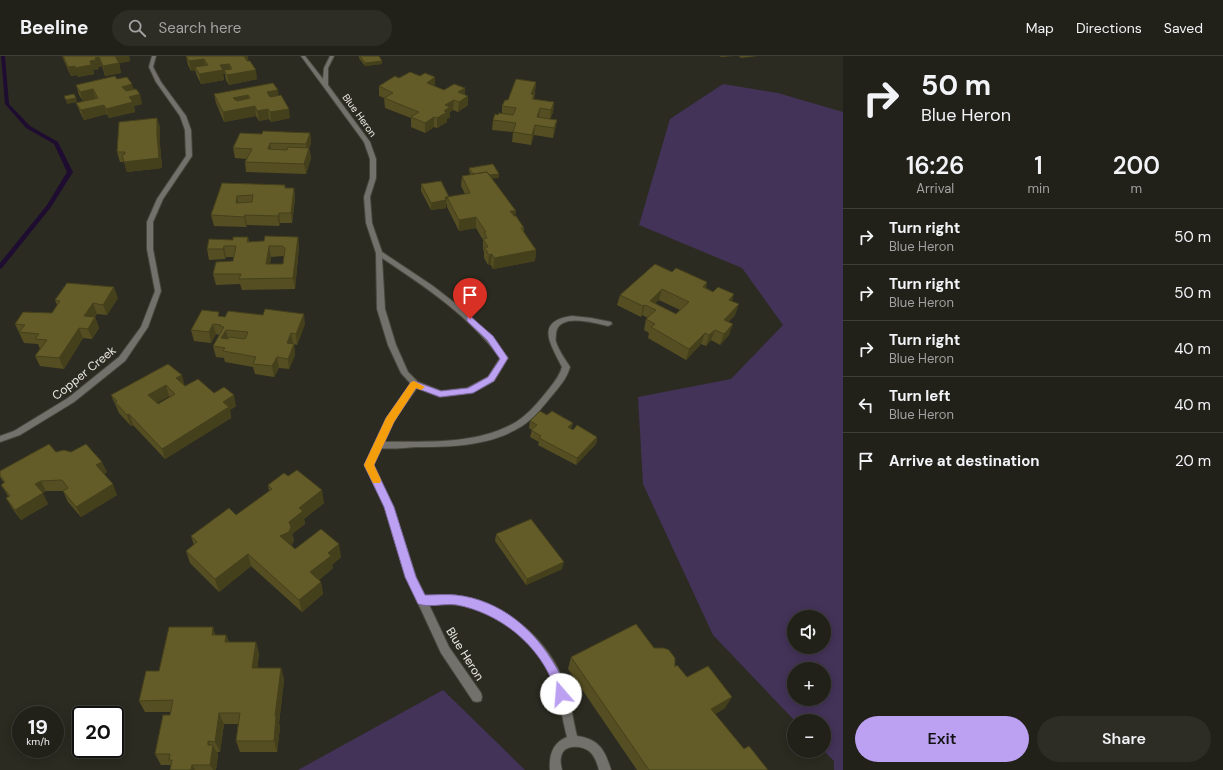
<!DOCTYPE html>
<meta charset="utf-8">
<style>
:root{--surface:#212019;--page:#2d2d26;--text:#f1f3f6;--muted:#a2a3a2;--line:#3e3e38;--accent:#bca0f2}
body{margin:0;font-family:"DM Sans",sans-serif;background:var(--page);color:var(--text);height:100vh;display:flex;flex-direction:column;font-size:15px;white-space:nowrap}
*{box-sizing:border-box;margin:0}
p{font-size:13px;color:var(--muted)}
.icon{flex:none;width:22px;height:22px;fill:none;stroke:currentColor;stroke-width:2;stroke-linecap:round;stroke-linejoin:round}
.map{position:relative;flex:1;overflow:hidden}
.sheet{display:flex;flex-direction:column;background:var(--surface);width:380px}
.sheet>*{flex:none}
.banner{background:#212019;color:var(--text);overflow:hidden}
.controls{position:absolute;left:787px;top:554px;display:grid;gap:8px}
.controls a{display:grid;place-items:center;width:44px;height:44px;border-radius:50%;background:var(--surface);box-shadow:0 2px 10px #0003,0 0 0 1px var(--line);font-size:20px}
.speed{position:absolute;left:12px;top:650px;display:flex;gap:8px;font-size:20px;font-weight:700;text-align:center}
.speed>*{display:grid;place-content:center;width:52px;height:52px;border-radius:50%;background:var(--surface);box-shadow:0 2px 10px #0003,0 0 0 1px var(--line);line-height:1}
.speed small{font-size:10px;font-weight:400}
.speed .limit{border:2px solid #111;border-radius:6px;background:#fff;color:#111}
.pin{position:absolute;display:grid;place-items:center;width:34px;height:34px;color:#fff;margin:-41px -17px;border-radius:50% 50% 50% 0;rotate:-45deg;box-shadow:0 0 4px #0007}
.pin .icon{rotate:45deg}
.me{position:absolute;width:44px;margin:-22px;rotate:342deg;stroke-linejoin:round;filter:drop-shadow(0 0 3px #0008)}
.turn{display:flex;align-items:center;gap:14px;height:84px;padding:0 12px;font-size:18px}
.turn .icon{width:52px;height:52px;stroke-width:2.5}
.turn b{display:block;font-size:28px;line-height:34px}
.eta{display:flex;justify-content:space-evenly;align-items:center;height:68px;text-align:center}
.eta b{font-size:24px;font-weight:600;line-height:28px}
.primary-button{display:flex;gap:8px;margin-top:auto;padding:8px 12px}
.primary-button a{flex:1;height:46px;border-radius:24px;background:var(--accent);color:#111;font-size:16px;font-weight:600;line-height:46px;text-align:center}
.primary-button a+a{background:var(--page);color:var(--text)}
ul{padding:0;list-style:none}
li{display:flex;align-items:center;gap:12px;height:56px;padding:0 12px;border-top:1px solid var(--line)}
li div{flex:1}
li b{display:block;font-size:15px}
li em{font-style:normal}
header{display:flex;align-items:center;gap:24px;box-sizing:border-box;height:56px;padding:0 20px;background:var(--surface);border-bottom:1px solid var(--line)}
header strong{font-size:19px}
nav{display:flex;gap:22px;margin-inline-start:auto;font-size:14px}
.search{width:280px;height:36px;background:var(--page);display:flex;align-items:center;gap:10px;box-sizing:border-box;padding:0 14px;border-radius:22px;color:var(--muted);font-size:15px}
main{display:flex;flex:1;min-height:0}
.map>svg:first-child{display:block}
</style>
<header>
<strong>Beeline</strong>
<div class="search"><svg class="icon" aria-label="search" viewBox="0 0 24 24"><circle cx="10" cy="10" r="6"/><path d="M15 15l6 6"/></svg>Search here</div>
<nav><a>Map</a><a>Directions</a><a>Saved</a></nav>
</header>
<main>
<div class="map">
<svg width="843" height="714" viewBox="0 0 843 714">
<rect width="100%" height="100%" fill="#2c2b21"/>
<path fill="#433358" fill-rule="evenodd" d="M723 28 778 37 843 56V714H834V705L824 695V665H795L713 579 643 428 638 341 731 323 783 269 742 212 639 169 670 63ZM794 561H824V591H794ZM794 613H824V643H794Z
M443 634 525 714H298Z"/>
<g fill="none" stroke-linecap="round" stroke-linejoin="round">
<path fill="#1e0c31" fill-rule="evenodd" d="M1 0H5L9 48 30 70 58 86 73 116 51 151 2 212 0 213V207L47 149 67 116 54 88 26 72 5 48Z"/>
<defs>
<path id="service" d="M572 260 591 262 611 266 612 268 608 270C595 267 559 256 556 277 556 280 555 283 556 286 559 295 565 303 570 311 567 323 558 332 550 342 542 352 533 363 522 370 491 390 451 391 415 391 404 392 385 394 375 391L374 389 375 387 378 386C423 385 476 390 516 366 527 359 536 349 544 339 551 330 559 322 562 311 551 289 534 265 572 260Z
M451 539C498 543 543 577 562 621 570 639 572 660 577 680 599 683 605 694 611 714H599C597 707 595 700 589 695 581 689 563 688 561 701 560 705 561 710 562 714H550C549 700 552 687 567 681 562 663 560 642 553 625 539 592 505 560 471 551 455 547 438 548 422 548L419 547 417 544 419 541 422 540Z"/>
<path id="minor" d="M152 0H156L153 11 161 26 186 60 191 74 192 100 163 143 153 166V193L161 235 148 271 125 305 74 346 20 379 0 386V380L14 375 68 342 119 301 141 271 155 235 147 193V166L157 143 186 100 185 74 180 60 156 26 149 11Z
M301 0H305L323 23 324 12 330 0H334L328 12V29L370 86 376 103V122L370 141 372 167 382 196 433 230 465 255 494 284 508 302 494 325 472 337 440 341 417 332 393 365 373 409 393 451 416 521 449 591 481 637 482 641 481 645 477 646 473 645 441 597 406 521 385 451 365 409 387 362 411 328 401 317 388 289 377 253 376 197 366 167 364 141 370 122V103L364 86ZM382 202C427 232 468 259 500 302L488 321 467 332 441 335 418 326 408 316 396 289 385 253Z"/>
</defs>
<use href="#service" stroke="#47463c" stroke-width="2"/>
<use href="#minor" stroke="#47463c" stroke-width="2"/>
<use href="#service" fill="#72716c" fill-rule="evenodd"/>
<use href="#minor" fill="#72716c" fill-rule="evenodd"/>
</g>
<path fill="#554e22" fill-rule="evenodd" d="M62 0H129L130 5 119 7 121 17 105 20 102 10 98 11 99 13 93 14 94 18 78 21 77 19 71 20 64 5Z
M186 0 249 5 257 23 229 29 226 24 225 18H223L224 24 201 28 197 20 195 14 191 15 188 9Z
M359 0H379L382 8 365 10 359 2Z
M720 0H733L721 1Z
M739 0H757L741 2Z
M399 22 435 30 444 34 465 32V39L468 49 458 56 453 54 450 56V61L447 63V66L437 72 434 71 425 77 411 71V62L385 52 384 42 379 40V30Z
M117 23 134 33 142 48 134 50 135 56 109 62 107 58 84 64 80 56 76 47 83 45 79 39 76 29Z
M536 26 534 44 554 46 553 56 550 63 557 64 555 74 553 82 534 79 531 89 512 86 513 76 492 74 493 64 498 59 502 57V50L508 44Z
M278 34V40L290 62 271 66 269 63 259 65 256 60 224 66 216 47 214 38Z
M160 71V89L162 112 127 116 124 106H120L117 96Z
M310 77 311 87 309 92 311 102 306 118 246 116 245 106 247 103 235 102 233 92 262 78Z
M469 112 499 122H492L515 160 524 172V176L536 194 535 205 493 213 491 209H488L484 202V196L483 193V184L476 172 459 175 447 151V148H446V152L431 154 421 135V128L449 141 465 138 461 130 462 120 471 119 469 115Z
M222 127 286 132H294L295 142 292 167H280L279 170 247 169 246 171 214 170 211 159Z
M248 181 249 186 264 185 298 181 299 191 295 233 242 234 240 228 216 229 213 218 233 205 234 201H226L225 203 209 204 207 193 233 184ZM283 200 284 201 283 208H270L271 201Z
M672 216 707 226 706 232 732 245 735 259 728 266 729 279 720 289 711 284 706 290 701 288 686 304 648 282 649 277 644 274 646 263 648 262 642 259 641 261 617 249 620 239ZM659 244 680 254 676 258 655 247Z
M118 242 107 259 97 258 95 261 99 272 92 283 83 282 64 313 40 310 35 300 40 293 38 288 24 287 15 268 52 257 57 249 55 244Z
M220 261 305 268 297 289 293 288H294L295 299 289 313 279 312 274 321 255 318 253 311 225 306 224 302 216 301 213 290 219 279 216 278 211 287 194 285 191 274Z
M168 308 185 330 214 337 236 350 230 354 231 362 165 403 133 369 131 370 119 357 111 339ZM169 340 170 341 158 348 156 347Z
M547 359 573 367 571 373 573 374 597 381 596 388 576 409 538 389 539 386 530 381 532 374 529 372 530 365Z
M56 396 107 416 104 418 117 439 81 461 68 446 63 435H64H46L42 437 48 448 21 464 12 452 6 442 8 440 1 429 4 427 0 421V415Z
M268 429 324 447 304 463 305 468 292 478 294 484 291 489 295 493 341 501 332 509 333 512 319 524 321 526 323 538 302 556 251 510 219 536 190 507 186 495 194 489 191 480 236 459 269 435Z
M496 478 562 513 526 529 495 485Z
M216 579H226L229 586H256L259 598 257 612H281L284 624 279 667 280 671 277 696H240L236 685 238 668H224L220 696H217L218 699 216 714H170L171 709H161L155 698 170 659V656H145L139 645 159 615Z
M654 592 687 621 725 652 715 658 744 693 768 714H637L568 613 571 601Z"/>
<path fill="#45401c" d="M115 0H129L130 5 117 8 119 7 121 17 105 20 103 10Z
M244 0H248L249 9Z
M99 1 102 10 98 11 99 13 93 14 94 18 78 21 75 12 90 5 95 2Z
M204 3 206 12 195 11V14L191 15 189 5Z
M382 5V8L365 10V7Z
M229 8 231 17 224 14 225 18H223L224 24 201 28 199 18 220 9Z
M75 10 77 19 71 20 68 11Z
M256 14 257 23 229 29 227 19Z
M435 21V30L427 27Z
M536 26 535 35 530 48 531 38Z
M132 28 135 38 125 40 122 31Z
M465 32V41L458 36Z
M93 33 96 43 83 46 80 36Z
M278 34 279 44 268 46 267 36Z
M140 38 142 48 134 50 135 56 109 62 106 53 129 41Z
M248 39 250 49 235 52 233 42Z
M468 40V49L458 56 459 46Z
M76 42 77 46 67 48 66 44Z
M454 44 453 54 450 56V61L447 63V66L437 72V62L445 49Z
M554 46 553 56 550 63 551 54Z
M104 49 107 58 84 64 81 54Z
M255 50 256 60 224 66 223 56Z
M540 52 539 62 537 61Z
M268 53 269 63 259 65 257 55Z
M289 53 290 62 271 66 270 56Z
M434 61V71L425 77V67Z
M157 62 160 71V89L162 112 127 116 124 106 157 79Z
M557 64 555 74 553 82 554 72Z
M535 69 534 79 531 89 532 79Z
M310 77 311 87 307 98 306 88Z
M270 87 271 97 268 93Z
M309 92 311 102 306 118 304 108Z
M499 118V122L474 125V121Z
M294 132 295 142 292 167 291 157Z
M237 140 239 150 236 147Z
M445 141H447L446 152 431 154V147Z
M510 155H516L515 165Z
M279 157 280 167 279 170 278 160Z
M245 159 247 169 246 171 244 161Z
M476 161V172L459 175V164Z
M298 181 299 191 295 233 293 222Z
M224 190 226 201 225 203 223 193Z
M269 190 271 201 268 219 266 208Z
M536 194 535 205 493 213 494 202Z
M492 198 491 209H488L489 199Z
M707 226 704 237 703 231Z
M114 231 118 242 107 259 103 249Z
M662 233 659 244 651 251 650 245Z
M734 238 731 249 729 244Z
M93 247 97 258 88 271 84 260Z
M739 248 735 259 720 274 724 264Z
M645 249 642 259 641 261 643 250Z
M304 258 305 268 297 289 296 278Z
M95 261 99 272 92 283 88 273Z
M213 268 216 278 211 287 209 276Z
M733 268 729 279 720 289 724 278Z
M79 272 83 282 64 313 59 302Z
M226 274 228 284 221 282Z
M715 274 711 284 706 290 709 279Z
M291 277 293 288 287 287Z
M705 277 701 288 686 304 689 293Z
M294 288 295 299 289 313 288 303Z
M277 301 279 312 274 321 272 310Z
M182 319 185 330 176 322Z
M166 329 169 340 152 350 148 339Z
M234 339 236 350 230 354 231 362 165 403 162 393 223 346Z
M129 358 133 369 131 370 127 359Z
M573 367 571 374 568 371Z
M597 381 596 388 576 409 577 402Z
M102 406 107 416 101 420 96 409Z
M41 425 46 435 41 438 35 428Z
M113 428 117 439 81 461 76 451Z
M322 434 324 447 304 463 305 468 292 478 294 484 292 489 283 493 280 480 289 466 299 452Z
M43 437 48 448 21 464 15 454Z
M339 488 341 501 332 509 333 512 313 529 310 516 328 497Z
M248 498 251 510 219 536 215 523Z
M564 506 562 513 526 529 527 523Z
M321 526 323 538 302 556 299 544Z
M213 571 217 583 212 579Z
M226 579 230 591 225 586Z
M256 586 259 598 256 624 252 612Z
M281 612 284 624 279 667 280 671 277 696 274 685 275 660Z
M732 641 725 652 704 665 711 653Z
M219 657 224 668 220 696 215 686Z
M208 685 213 694V689L218 699 216 714H213L210 709 208 689Z
M192 709 195 714H191Z"/>
<path fill="#635b28" stroke="#45401c" fill-rule="evenodd" d="M63 0H115L119 7 103 10 99 1 95 2 96 4 90 5 91 9 75 12V10L68 11Z
M186 0H246H244L247 5H250L256 14 227 19 224 14 232 13 229 8 220 9 223 14 199 18 195 11 208 9 204 3 189 5Z
M360 0H379L382 5 365 7Z
M410 16 420 20 425 17 435 21 427 27 444 34 454 28 465 32 458 36 468 40 459 46 454 44 445 49 450 51 444 55 447 56 437 62 434 61 425 67 411 61 419 56 384 42 393 37 379 30 395 20 399 22Z
M115 20 117 23 127 21 132 28 122 31 126 35 136 33 140 38 129 41 133 46 106 53 104 49 81 54 76 47 98 42 93 33 80 36 76 29Z
M516 23 536 26 531 38 534 39 532 43 554 46 551 54 540 52 537 61 557 64 554 72 535 69 532 79 513 76 516 67 493 64 495 58 498 59 499 57 513 59 516 52 502 50 505 44H508Z
M273 27 278 34 267 36 270 41 281 39 289 53 270 56 268 53 257 55 255 50 223 56 214 38ZM248 39 250 42 237 45 233 42Z
M74 38 76 42 66 44 64 40Z
M157 62V79L159 102 124 106 122 99 125 98V96H117L119 66Z
M263 75 310 77 306 88 270 87 268 93 287 94 288 91 309 92 304 108 245 106 252 93 233 92 240 77 262 78Z
M493 108 499 118 490 119 487 116 473 118 469 112Z
M487 116 516 155H510L514 160H516L524 172H521L536 194 494 202 492 198 489 199 484 191H488L483 183 487 182 484 176H486L476 161 459 164 447 141 470 137 462 120Z
M441 125 449 141H445L446 144 431 147 421 128Z
M222 127 285 129V132H294L291 157H279L278 160 245 159 244 161 211 159ZM253 139 252 146 236 147 237 140Z
M265 180 298 181 293 222 239 223 241 218H213L216 206 233 205 236 190H224L223 193H207L209 183 233 184V181H248L247 186 264 185ZM269 190H282L285 192 283 208H266Z
M655 208 672 216 676 212 707 226 703 231 713 236 718 231 734 238 729 244 739 248 724 264 733 268 724 278 715 274 709 279 705 277 689 293 651 271 655 268 646 263 656 254 645 249 643 250 620 239ZM662 233 689 246 676 258 650 245Z
M67 227 114 231 103 249 93 247 84 260 95 261 88 273 79 272 59 302 35 300 47 284 35 283 39 278 19 276 25 269 15 268 23 256 52 257 60 245 55 244Z
M265 253 304 258 296 278 291 277 287 287 294 288 288 303 277 301 272 310 253 308 256 301 223 295 225 292 213 290 224 271 220 270 221 269 213 268 209 276 191 274 202 254 219 256 218 260 225 261 228 255 263 259ZM226 274 248 276 245 283 229 281 228 283 221 282Z
M168 308 182 319 176 322 185 330 198 323 214 337 224 331 234 339 223 346 229 351 162 393 129 358 127 359 115 346 117 345 111 339ZM166 329 175 338 158 348 148 339Z
M540 355 547 359 552 355 573 367 568 371 573 374 577 369 597 381 577 402 539 382 541 380 531 374 537 369 530 365Z
M49 388 56 396 64 394 71 396 86 388 102 406 96 409 113 428 76 451 63 435 68 432 62 424 41 425 35 428 43 437 15 454 6 442 10 440 1 429 5 426 0 420V415Z
M297 414 322 434 299 452 303 455 289 466 291 471 289 476 280 480 295 493 321 473 339 488 328 497 331 500 310 516 321 526 299 544 248 498 215 523 186 495 197 486 191 480 229 452 236 459 272 433 268 429 284 417 288 420Z
M531 463 564 506 527 523 496 478Z
M636 568 654 592H664L669 594 675 602V611L677 609 687 621 708 610 732 641 711 653 744 693 749 690 768 714H649L571 601Z
M169 571H213L212 579H226L225 586H256L252 612H281L275 660H276L274 685H236L240 657H219L215 686 208 685V689H213L210 709H192L191 714H170L172 704H169L170 698H155L163 659H170L173 644 139 645 146 615H159Z"/>
<path fill="#bca0f2" stroke="#7a689d" d="M470 260 493 280 508 302 494 325 473 337 440 341 416 332 394 366 374 409 394 451 416 521 425 539C435 539 446 538 456 539 501 544 535 574 556 611 561 620 569 633 565 642L561 644 557 642C554 637 554 631 552 625 536 586 498 557 457 549 445 547 430 552 418 548L405 521 384 451 364 409 386 362 411 326 414 325 441 335 468 332 488 321 500 303 487 284 467 265V261Z"/>
<path fill="#f59e0b" d="M414 325 425 331 421 334 416 332 394 366 374 409 381 424 380 427H373L364 409 386 362 411 326Z"/>
<g text-anchor="middle" stroke-width="4" stroke-linejoin="round" paint-order="stroke">
<g font-size="10" fill="#ebeae4" stroke="#2c2b21">
<text transform="translate(360 59) rotate(54)" y="4">Blue Heron</text>
</g>
<g font-size="12" fill="#ebeae4" stroke="#2c2b21">
<text transform="translate(84 317) rotate(-39)" y="4">Copper Creek</text>
<text transform="translate(465 598) rotate(58)" y="4">Blue Heron</text>
</g>
</g>
</svg>
<div class="controls">
<a><svg class="icon" aria-label="sound" viewBox="0 0 24 24"><path d="M4 9h4l5-4v14l-5-4H4zM17 9q2 3 0 6"/></svg></a>
<a>+</a>
<a>−</a>
</div>
<div class="speed"><div>19<small>km/h</small></div><div class="limit">20</div></div>
<div class="pin" style="left:470px;top:263px;background:#d93025"><svg class="icon" aria-label="arrive" viewBox="0 0 24 24"><path d="M6 21V4h12l-3 4 3 4H6"/></svg></div>
<svg class="me" style="left:561px;top:638px" viewBox="-20 -20 40 40"><circle r="19" fill="#fff"/><path d="M0-13L10 11 0 6-10 11z" fill="#bca0f2"/></svg>
</div>
<section class="sheet">
<div class="banner">
<div class="turn"><svg class="icon" aria-label="right" viewBox="0 0 24 24"><path d="M7 20v-9h11M14 6l5 5-5 5"/></svg><div><b>50 m</b>Blue Heron</div></div>
</div>
<div class="eta">
<div><b>16:26</b><p>Arrival</p></div>
<div><b>1</b><p>min</p></div>
<div><b>200</b><p>m</p></div>
</div>
<ul>
<li><svg class="icon" aria-label="right" viewBox="0 0 24 24"><path d="M7 20v-9h11M14 6l5 5-5 5"/></svg><div><b>Turn right</b><p>Blue Heron</p></div><em>50 m</em></li>
<li><svg class="icon" aria-label="right" viewBox="0 0 24 24"><path d="M7 20v-9h11M14 6l5 5-5 5"/></svg><div><b>Turn right</b><p>Blue Heron</p></div><em>50 m</em></li>
<li><svg class="icon" aria-label="right" viewBox="0 0 24 24"><path d="M7 20v-9h11M14 6l5 5-5 5"/></svg><div><b>Turn right</b><p>Blue Heron</p></div><em>40 m</em></li>
<li><svg class="icon" aria-label="left" viewBox="0 0 24 24"><path d="M17 20v-9H6M10 6l-5 5 5 5"/></svg><div><b>Turn left</b><p>Blue Heron</p></div><em>40 m</em></li>
<li><svg class="icon" aria-label="arrive" viewBox="0 0 24 24"><path d="M6 21V4h12l-3 4 3 4H6"/></svg><div><b>Arrive at destination</b></div><em>20 m</em></li>
</ul>
<div class="primary-button"><a>Exit</a><a>Share</a></div>
</section>
</main>
